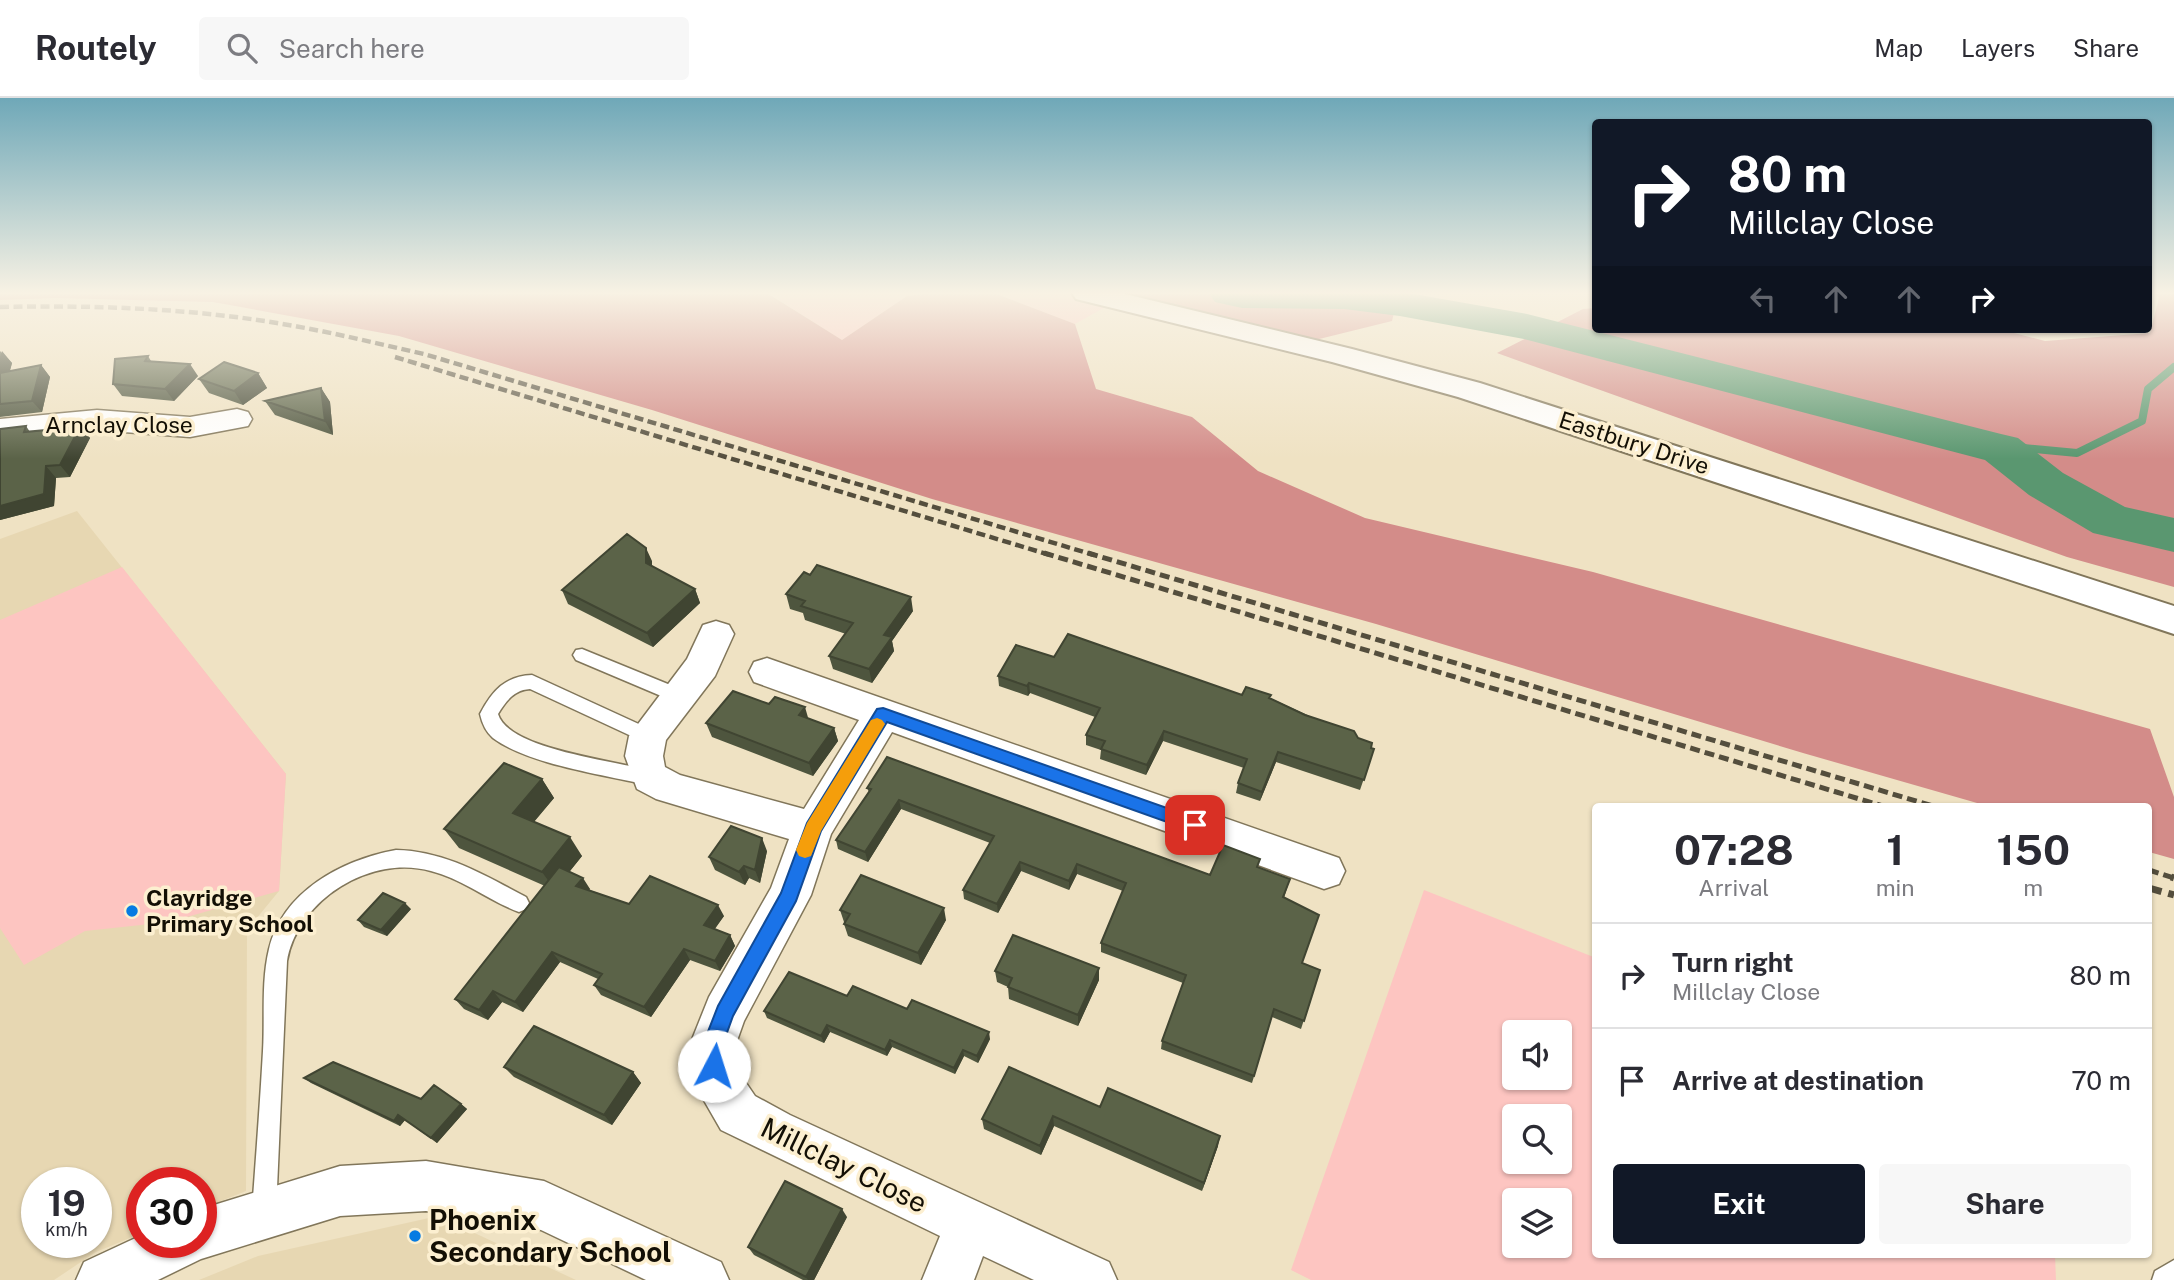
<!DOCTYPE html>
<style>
:root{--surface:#fff;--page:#f7f7f7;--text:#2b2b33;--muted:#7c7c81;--line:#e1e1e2;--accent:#111827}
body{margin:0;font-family:"Public Sans",sans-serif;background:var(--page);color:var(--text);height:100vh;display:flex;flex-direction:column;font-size:26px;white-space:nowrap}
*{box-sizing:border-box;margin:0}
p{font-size:23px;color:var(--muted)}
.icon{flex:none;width:38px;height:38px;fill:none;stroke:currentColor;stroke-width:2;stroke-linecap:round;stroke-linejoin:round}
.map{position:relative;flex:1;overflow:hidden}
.details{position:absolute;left:1592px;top:705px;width:560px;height:455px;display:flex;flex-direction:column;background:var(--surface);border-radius:7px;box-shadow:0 2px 5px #0004}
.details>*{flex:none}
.banner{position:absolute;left:1592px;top:21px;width:560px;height:214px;border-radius:7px;box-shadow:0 2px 5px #0004;background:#111827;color:#fff;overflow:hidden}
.tools{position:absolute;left:1502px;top:922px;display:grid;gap:14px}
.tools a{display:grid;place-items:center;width:70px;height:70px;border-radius:7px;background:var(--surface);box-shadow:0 2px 5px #0004;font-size:35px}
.speed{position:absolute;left:21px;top:1069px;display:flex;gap:14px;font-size:35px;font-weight:700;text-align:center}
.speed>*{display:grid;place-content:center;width:91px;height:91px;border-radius:50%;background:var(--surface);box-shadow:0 2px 5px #0004;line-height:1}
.speed small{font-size:18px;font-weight:400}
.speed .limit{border:10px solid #d22;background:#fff;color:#111}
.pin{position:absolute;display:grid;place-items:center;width:60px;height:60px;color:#fff;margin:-30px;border-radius:14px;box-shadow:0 4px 10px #0006}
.me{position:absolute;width:77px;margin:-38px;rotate:5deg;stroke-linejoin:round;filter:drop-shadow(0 0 5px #0008)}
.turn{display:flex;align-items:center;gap:24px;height:147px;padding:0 21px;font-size:32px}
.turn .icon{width:91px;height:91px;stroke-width:2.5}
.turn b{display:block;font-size:49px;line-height:60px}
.lanes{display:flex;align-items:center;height:66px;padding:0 21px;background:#0003;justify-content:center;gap:35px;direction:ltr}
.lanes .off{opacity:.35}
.eta{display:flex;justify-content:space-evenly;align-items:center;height:119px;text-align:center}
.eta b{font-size:42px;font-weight:700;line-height:49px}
.cta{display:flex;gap:14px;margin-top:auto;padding:14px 21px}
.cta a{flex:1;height:80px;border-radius:7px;background:var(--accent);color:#fff;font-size:28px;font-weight:700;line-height:80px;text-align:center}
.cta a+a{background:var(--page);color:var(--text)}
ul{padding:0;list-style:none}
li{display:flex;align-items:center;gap:21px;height:105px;padding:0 21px;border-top:2px solid var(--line)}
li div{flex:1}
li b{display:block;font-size:26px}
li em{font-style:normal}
header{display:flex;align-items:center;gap:42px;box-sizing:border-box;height:98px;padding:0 35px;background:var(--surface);border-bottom:2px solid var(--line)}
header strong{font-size:33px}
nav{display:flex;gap:38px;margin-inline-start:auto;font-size:24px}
.search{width:490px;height:63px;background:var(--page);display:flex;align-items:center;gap:18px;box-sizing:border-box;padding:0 24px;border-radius:7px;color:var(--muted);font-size:26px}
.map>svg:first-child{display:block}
</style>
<header>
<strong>Routely</strong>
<div class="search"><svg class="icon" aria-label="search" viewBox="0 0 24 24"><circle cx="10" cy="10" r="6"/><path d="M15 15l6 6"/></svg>Search here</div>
<nav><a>Map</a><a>Layers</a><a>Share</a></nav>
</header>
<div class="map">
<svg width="2174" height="1182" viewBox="0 0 2174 1182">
<rect width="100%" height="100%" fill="#efe2c3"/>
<path fill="#e7d7b2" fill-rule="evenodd" d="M77 413 286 676 279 793 247 832 246 1093 201 1111V1085H142V1135L96 1154 54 1182H0V441ZM37 1085H96V1144H37Z
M438 1118 576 1182H199L258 1158Z"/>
<path fill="#fdc5c1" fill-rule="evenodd" d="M768 195H930L907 198 842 242Z
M994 195H1117L1127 197 1075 226Z
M122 469 286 676 279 793 169 824 85 833 24 867 0 830V522Z
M1424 792 1596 860V1157H2055L2056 1182H1311L1291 1172ZM1514 934H1559V980H1514ZM1514 1018H1559V1064H1514ZM1514 1102H1559V1148H1514Z"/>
<path fill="#d38c89" d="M0 195H767L842 242 907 198 930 195H994L1075 226 1096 291 1192 319 1258 373 1365 420 1593 474 2150 631 2174 699V761L2149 754V709H1991L1803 655 1376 526 932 401 652 312 399 238 213 204 55 200 0 202Z
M1117 195H1399L1392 223 1311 243Z
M2155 195H2174V489L2067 459 1497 255 1583 211 1596 210V231H1999L2045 243 2150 235 2159 200Z"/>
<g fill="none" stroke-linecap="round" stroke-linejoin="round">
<path stroke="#5a9770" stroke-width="8" d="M2001 351 2013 349 2077 355 2142 323 2148 291 2174 269"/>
<path fill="#5a9770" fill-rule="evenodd" d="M1209 195H1408L1527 216 2001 336 2018 340 2063 375 2125 409 2174 420V454L2093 435 2029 397 1985 362 1524 241 1400 218 1344 211 1242 210 1215 204Z"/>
<defs>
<path id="service" d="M582 551 685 593 688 598 685 603H673L576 562 573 557 576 552Z
M532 577 654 633 657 638 654 643 648 645 642 643 530 591C514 592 506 603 498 616 509 653 623 663 658 675L660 680 658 685 651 688C607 677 529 667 493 640 486 634 482 625 480 616 492 593 505 578 532 577Z
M396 752C445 753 484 777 526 799L529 805 526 811 519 814C489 803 463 781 431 773 371 756 298 801 287 863L276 1113 272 1121 264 1125 256 1121 252 1113C256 1060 260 1006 263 953 265 920 261 884 269 851 283 793 342 762 396 752Z
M2174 1162V1182H2152L2155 1173Z"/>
<path id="minor" d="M237 311 248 314 252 321 248 328 190 339 97 332 0 341V321L97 312 190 319Z
M716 523 729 527 734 536 715 578 666 642 663 658 665 669 680 677 804 711 859 622 754 584 749 574 754 564 767 560 1339 760 1345 773 1339 786 1324 791 892 634 831 736 811 797 744 923 733 954 738 973 755 998 790 1017 1109 1164 1117 1182H1034L983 1158 974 1182H922L940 1138 721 1032 702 999 687 954 709 899 771 790 789 741 656 701 637 691 625 658 629 638 687 561 703 527Z
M426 1063 544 1083 721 1164 729 1182H646L541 1132 426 1113 340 1118 201 1161 158 1182H76L84 1164 142 1137V1144H201V1111L340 1068Z"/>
<path id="tertiary" d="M1072 195H1121L1352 251 1480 285 2174 508V536L1458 299 1332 264 1076 201Z"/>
</defs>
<use href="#service" stroke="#81765a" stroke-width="3"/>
<use href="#minor" stroke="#81765a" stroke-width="3"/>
<use href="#tertiary" stroke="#81765a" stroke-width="4"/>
<use href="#service" fill="#fff" fill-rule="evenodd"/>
<use href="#minor" fill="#fff" fill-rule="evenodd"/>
<use href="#tertiary" fill="#fff" fill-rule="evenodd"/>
<path stroke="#544e3d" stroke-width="4.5" stroke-dasharray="9 4.5" stroke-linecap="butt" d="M0 209C93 207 186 210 277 225 327 233 375 245 424 256L1094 457
M395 259 1050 457"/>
<path stroke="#544e3d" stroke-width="5" stroke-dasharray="10 5" stroke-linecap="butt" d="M1044 455 1886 709
M1088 455 1936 709
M2149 772 2174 780"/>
<path stroke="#544e3d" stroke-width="7" stroke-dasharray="13 7" stroke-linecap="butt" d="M2171 779 2174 780
M2149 790 2174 797"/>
</g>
<path fill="#4e553e" d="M0 253 12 265 10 273 41 267 50 279 42 314 0 319Z
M148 258 151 263 198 278 174 303 122 298 113 286Z
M258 275 267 290 243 307 209 295 199 281Z
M321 290 330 304 333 337 275 317 265 303Z
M26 328 30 334 80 329 90 340 70 379 56 380 54 408 0 422V331Z
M652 463V468L695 491 700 505 653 549 568 506 562 492Z
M786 496 913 513 892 543 894 553 872 585 833 571 829 558 846 536 805 522 803 515 790 511Z
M1054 559 1242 597H1271L1270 600 1358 640 1374 651 1360 692 1276 664 1260 703 1236 695 1238 685 1244 670 1163 643 1146 677 1100 661 1101 652 1086 647V637L1095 619 1030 595 1028 598 999 588 998 578Z
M808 620 834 630 838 643 813 678 712 639 706 625Z
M542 681 554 700 534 724 582 758 569 774 590 791 589 792 629 806 724 818 714 831 730 837 735 848 720 873 690 862 651 919 601 897 594 887 598 881 560 864 523 914 502 904 488 922 464 911 455 901 545 788 459 750 444 731Z
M867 690 1210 777 1258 769 1290 781 1284 800 1303 865 1320 872 1301 931 1272 919 1252 985 1161 951 1162 943 1183 885 1101 854V845L1123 793 1077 776 1069 792 1021 773 998 815 964 801 963 792 990 745 901 711 868 764 838 751 836 742 869 694Z
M767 753 760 785 749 780 745 787 715 772 709 759Z
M411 811 387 838 364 829 358 822Z
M840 812 946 822 921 867 848 838 844 826 845 824H844Z
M1099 870V882L1078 928 1009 901 1008 889 997 884 995 873Z
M847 898 907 911 990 941 978 965 964 958 955 976 892 949 887 958 830 934 824 945 767 920 764 913Z
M504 969 633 974 641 985 612 1027 514 979Z
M304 980 421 1001 461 1006 467 1011 437 1045 405 1022 400 1028 311 985Z
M1100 1009 1218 1048 1202 1093 1054 1028 1041 1057 984 1031 982 1021Z
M847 1119 814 1182H803L754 1157 748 1149Z"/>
<path fill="#404532" d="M2 253 12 265 5 288 0 282V259Z
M190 266 198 278 174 303 165 291Z
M41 267 50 279 42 314 32 303Z
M258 275 267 290 243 307 234 293Z
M321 290 330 304 333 337 325 323Z
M80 329 90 340 70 379 60 367Z
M46 368 56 380 54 408 0 422V408Z
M646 450 652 463V479L646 465Z
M695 491 700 505 653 549 647 535Z
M911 499 913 513 892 543 894 553 872 585 869 571 884 537Z
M1029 585 1030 595 1028 598 1027 588Z
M805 609 809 623 799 617Z
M834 630 838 643 813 678 809 665Z
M1164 633 1163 643 1146 677 1147 667Z
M1278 654 1276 664 1260 703 1262 694Z
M542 681 554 700 525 734 513 715Z
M899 702 901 711 868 764 865 754Z
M570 739 582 758 555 792 542 774Z
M762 740 767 753 760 785 755 772Z
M1020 764 1021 773 998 815 997 806Z
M1077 766V776L1069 792V783Z
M744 768 749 780 745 787 739 774Z
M583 780 590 791 584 799 576 788Z
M405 805 411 811 387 838 381 832Z
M718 807 724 818 710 838 704 827Z
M944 810 946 822 921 867 918 855Z
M730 837 735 848 720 873 715 863Z
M684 851 690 862 651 919 644 909Z
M552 854 560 864 523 914 515 904Z
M1099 870V882L1078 928V917Z
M493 893 502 904 488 922 479 912Z
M827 927 830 934 824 945 821 938Z
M989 934 990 941 978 965 977 958Z
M890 942 892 949 887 958 885 952Z
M963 952 964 958 955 976 954 970Z
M633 974 641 985 612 1027 604 1017Z
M461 1006 467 1011 437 1045 431 1040Z
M398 1017 405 1022 400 1028 394 1023Z
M1053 1018 1054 1028 1041 1057 1040 1048Z
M1220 1038 1218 1048 1202 1093 1204 1085Z
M842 1111 847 1119 814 1182H808L806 1179Z"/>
<path fill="#5b6348" stroke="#404532" stroke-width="2" d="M148 258 145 263 190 266 165 291 113 286 115 261Z
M224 264 258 275 234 293 199 281Z
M41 267 32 303 0 306V275Z
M321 290 325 323 265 303Z
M26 328 24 334 80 329 60 367 46 368 44 396 0 408V331Z
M627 436 646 450V465L695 491 647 535 562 492Z
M817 467 911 499 884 537 892 539 869 571 829 558 853 525 801 508 805 503 786 496 804 474 810 477Z
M1068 536 1242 597 1246 589 1271 597 1269 600 1305 617 1354 633 1358 640 1372 645 1371 650 1374 651 1364 682 1278 654 1262 694 1238 685 1247 661 1164 633 1147 667 1101 651 1105 643 1086 637 1100 610 1029 585 1027 588 998 578 1016 547 1054 559Z
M733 593 769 606 775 599 805 609 799 617 834 630 809 665 706 625Z
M887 659 1210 777 1223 747 1260 761 1257 769 1290 781 1283 799 1319 817 1302 865 1320 872 1304 923 1274 911 1254 978 1162 943 1186 877 1101 845 1126 785 1077 766 1069 783 1020 764 997 806 963 792 994 738 899 702 865 754 836 742 871 691 867 690Z
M504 665 542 681 513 715 570 739 542 774 444 731Z
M731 728 762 740 755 772 744 768 739 774 709 759Z
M559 769 583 780 576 788 629 806 650 778 718 807 704 827 730 837 715 863 684 851 644 909 594 887 602 876 552 854 515 904 493 893 479 912 455 901Z
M861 777 944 810 918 855 844 826 850 816 840 812Z
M383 795 405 805 381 832 358 822Z
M1013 837 1099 870 1078 917 1008 889 1012 880 995 873Z
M789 874 847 898 853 888 907 911 912 902 989 934 977 958 963 952 954 970 890 942 885 952 827 927 821 938 764 913Z
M534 928 633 974 604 1017 504 969Z
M333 964 421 1001 434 987 461 1006 431 1040 398 1017 394 1023 304 980Z
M1009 969 1100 1009 1108 990 1220 1038 1204 1085 1053 1018 1040 1048 982 1021Z
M785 1083 842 1111 806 1179 748 1149Z"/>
<linearGradient id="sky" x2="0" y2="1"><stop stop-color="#6fa8b8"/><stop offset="0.54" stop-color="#f8f2e4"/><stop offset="1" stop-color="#f8f2e4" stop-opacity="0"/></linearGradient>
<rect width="2174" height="361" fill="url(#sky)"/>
<path fill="#1a73e8" stroke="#114b97" stroke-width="2" d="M883 610 1201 722 1203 727 1201 732 1195 734 887 624 821 733 796 803 733 918 720 954 724 968 721 975 714 978 707 975 700 954 718 908 781 795 807 725 877 611Z"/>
<path fill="#f59e0b" d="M877 620 882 622 885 626 821 733 811 758 805 760 799 758 796 752 807 725 871 622Z"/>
<g fill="#067be2" stroke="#fcefd0" stroke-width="2.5">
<circle cx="132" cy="813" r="7"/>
<circle cx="415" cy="1138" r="7"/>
</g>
<g text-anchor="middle" stroke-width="7" stroke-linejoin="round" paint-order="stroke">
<g font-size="23" fill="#130f05" stroke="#fcefd0">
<text x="119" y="335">Arnclay Close</text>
<text transform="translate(1634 345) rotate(18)" y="8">Eastbury Drive</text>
</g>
<g font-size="23" font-weight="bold" fill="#130f05" stroke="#fcefd0" text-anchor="start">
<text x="146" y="808">Clayridge<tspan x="146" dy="26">Primary School</tspan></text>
</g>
<g font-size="28" fill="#130f05" stroke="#fcefd0">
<text transform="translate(844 1067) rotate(26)" y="10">Millclay Close</text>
</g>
<g font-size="28" font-weight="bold" fill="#130f05" stroke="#fcefd0" text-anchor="start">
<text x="429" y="1132">Phoenix<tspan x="429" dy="32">Secondary School</tspan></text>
</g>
</g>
</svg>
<div class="tools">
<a><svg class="icon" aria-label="sound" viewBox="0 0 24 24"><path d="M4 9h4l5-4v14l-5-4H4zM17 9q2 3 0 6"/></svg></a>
<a><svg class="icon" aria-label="search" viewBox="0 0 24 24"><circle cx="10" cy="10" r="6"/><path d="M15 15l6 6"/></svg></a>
<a><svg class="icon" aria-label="layers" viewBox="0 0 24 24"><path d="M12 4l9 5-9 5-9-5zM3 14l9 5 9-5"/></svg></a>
</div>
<div class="speed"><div>19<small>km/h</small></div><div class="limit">30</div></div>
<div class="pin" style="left:1195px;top:727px;background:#d93025"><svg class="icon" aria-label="arrive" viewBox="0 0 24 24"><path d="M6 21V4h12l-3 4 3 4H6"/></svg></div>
<svg class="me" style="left:714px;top:968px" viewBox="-20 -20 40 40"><circle r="19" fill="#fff"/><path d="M0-13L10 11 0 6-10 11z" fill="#1a73e8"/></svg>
<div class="banner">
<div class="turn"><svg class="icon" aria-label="right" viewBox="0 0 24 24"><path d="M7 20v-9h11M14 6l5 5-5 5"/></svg><div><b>80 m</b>Millclay Close</div></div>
<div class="lanes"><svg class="icon off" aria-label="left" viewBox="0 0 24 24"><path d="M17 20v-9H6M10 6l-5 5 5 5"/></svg><svg class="icon off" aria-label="ahead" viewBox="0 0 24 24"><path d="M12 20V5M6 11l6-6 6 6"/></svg><svg class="icon off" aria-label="ahead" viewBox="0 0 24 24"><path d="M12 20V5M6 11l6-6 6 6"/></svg><svg class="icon" aria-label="right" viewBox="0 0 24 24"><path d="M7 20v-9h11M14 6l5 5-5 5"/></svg></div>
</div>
<section class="details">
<div class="eta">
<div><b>07:28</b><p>Arrival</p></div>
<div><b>1</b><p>min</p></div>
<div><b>150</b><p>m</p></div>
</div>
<ul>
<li><svg class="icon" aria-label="right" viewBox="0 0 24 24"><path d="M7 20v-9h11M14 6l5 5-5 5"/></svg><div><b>Turn right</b><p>Millclay Close</p></div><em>80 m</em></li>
<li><svg class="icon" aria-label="arrive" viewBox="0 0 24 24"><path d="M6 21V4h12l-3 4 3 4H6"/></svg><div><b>Arrive at destination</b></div><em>70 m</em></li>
</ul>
<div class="cta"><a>Exit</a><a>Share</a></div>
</section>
</div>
